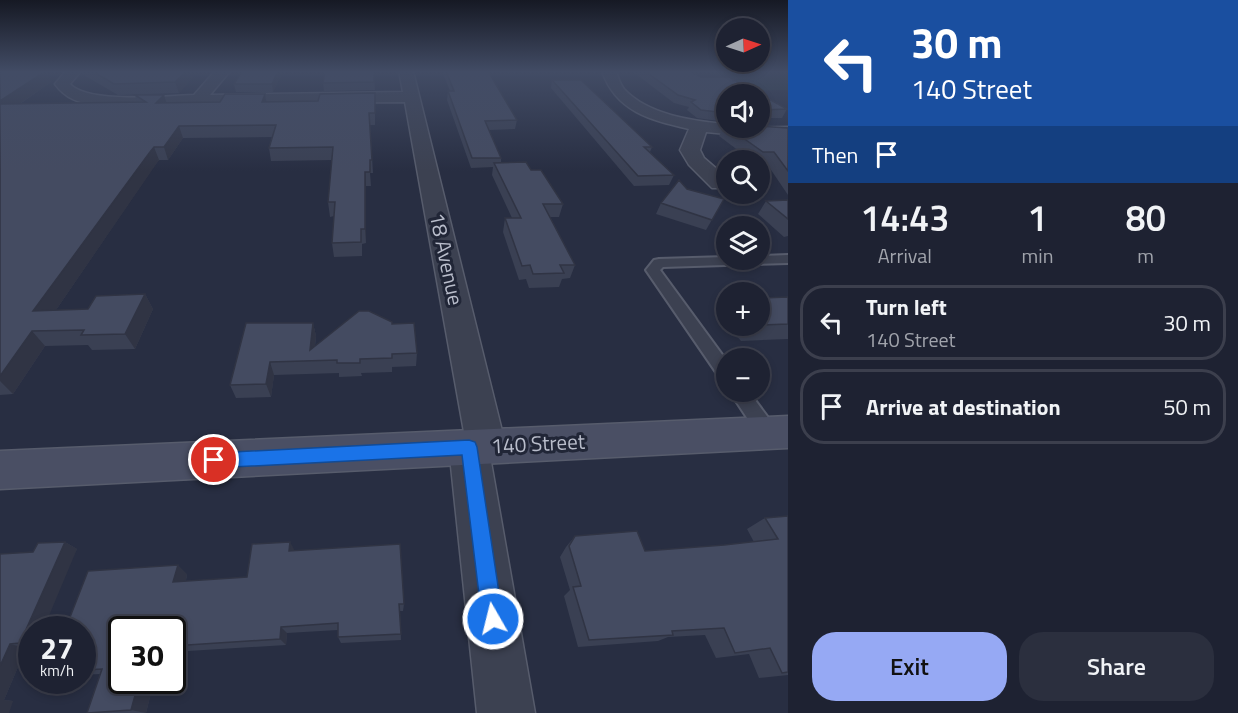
<!DOCTYPE html>
<meta charset="utf-8">
<style>
:root{--surface:#1e2232;--page:#2b2f3e;--text:#f1f3f6;--muted:#a1a4ac;--line:#3c3f4d;--accent:#96a9f4}
body{margin:0;font-family:"Titillium Web",sans-serif;background:var(--page);color:var(--text);height:100vh;display:flex;flex-direction:column;font-size:22px;white-space:nowrap}
*{box-sizing:border-box;margin:0}
p{font-size:20px;color:var(--muted)}
.icon{flex:none;width:33px;height:33px;fill:none;stroke:currentColor;stroke-width:2;stroke-linecap:round;stroke-linejoin:round}
.map{position:relative;flex:1;overflow:hidden}
.drawer{display:flex;flex-direction:column;background:var(--surface);width:450px}
.drawer>*{flex:none}
.hud{background:#1a4fa0;color:#fff;overflow:hidden}
.needle{width:39px;rotate:87deg}
.fabs{position:absolute;left:716px;top:18px;display:grid;gap:12px}
.fabs a{display:grid;place-items:center;width:54px;height:54px;border-radius:50%;background:var(--surface);box-shadow:0 3px 9px #0003,0 0 0 2px var(--line);font-size:30px}
.speed{position:absolute;left:18px;top:616px;display:flex;gap:12px;font-size:30px;font-weight:700;text-align:center}
.speed>*{display:grid;place-content:center;width:78px;height:78px;border-radius:50%;background:var(--surface);box-shadow:0 3px 9px #0003,0 0 0 2px var(--line);line-height:1}
.speed small{font-size:15px;font-weight:400}
.speed .limit{border:3px solid #111;border-radius:9px;background:#fff;color:#111}
.pin{position:absolute;display:grid;place-items:center;width:51px;height:51px;color:#fff;margin:-26px;border:3px solid #fff;border-radius:50%;box-shadow:0 2px 6px #0007}
.me{position:absolute;width:66px;margin:-33px;rotate:352deg;stroke-linejoin:round;filter:drop-shadow(0 0 4px #0008)}
.turn{display:flex;align-items:center;gap:21px;height:126px;padding:0 24px;font-size:27px}
.turn .icon{width:78px;height:78px;stroke-width:2.5}
.turn b{display:block;font-size:42px;line-height:51px}
.then{display:flex;align-items:center;height:57px;padding:0 24px;background:#0003;gap:12px;font-size:22px}
.eta{display:flex;justify-content:space-evenly;align-items:center;height:102px;text-align:center}
.eta b{font-size:36px;font-weight:600;line-height:42px}
.button{display:flex;gap:12px;margin-top:auto;padding:12px 24px}
.button a{flex:1;height:69px;border-radius:24px;background:var(--accent);color:#111;font-size:24px;font-weight:600;line-height:69px;text-align:center}
.button a+a{background:var(--page);color:var(--text)}
ul{padding:0;list-style:none}
li{display:flex;align-items:center;gap:18px;height:75px;margin:0 12px 9px;padding:0 12px;border:3px solid var(--line);border-radius:24px}
li div{flex:1}
li b{display:block;font-size:22px}
li em{font-style:normal}
main{display:flex;flex:1;min-height:0}
.map>svg:first-child{display:block}
</style>
<main>
<div class="map">
<svg width="788" height="713" viewBox="0 0 788 713">
<rect width="100%" height="100%" fill="#282e42"/>
<path fill="#2a3b43" d="M706 71H788V90L741 91Z"/>
<g fill="none" stroke-linecap="round" stroke-linejoin="round">
<defs>
<path id="service" d="M788 255V263L663 267 660 270 726 360V380L720 378 646 270 654 260 659 259 726 257V260H759V256Z
M730 392H749L775 427 778 433 775 439 768 441 761 439Z"/>
<path id="minor" d="M66 71H81L70 84C89 104 165 96 194 95L215 71H230L210 95 403 92 399 71H413L506 447 500 459 491 462 535 713H477L449 447 455 435 464 432 405 102 98 105C79 103 66 99 55 84Z
M602 71H616C618 77 620 84 624 89 648 115 693 121 726 124V128L788 127V137L747 136 706 132 700 150 704 158 726 177V188H712L689 165 680 150 689 129C651 120 616 112 602 71Z"/>
<path id="secondary" d="M788 416V448L0 489V451Z"/>
</defs>
<use href="#service" stroke="#575c6c" stroke-width="4"/>
<use href="#minor" stroke="#575c6c" stroke-width="3"/>
<use href="#secondary" stroke="#575c6c" stroke-width="3"/>
<use href="#service" fill="#3c4151" fill-rule="evenodd"/>
<use href="#minor" fill="#3c4151" fill-rule="evenodd"/>
<use href="#secondary" fill="#4a4f64" fill-rule="evenodd"/>
</g>
<path fill="#3a4053" d="M0 71H46L51 82 20 104 137 102 135 95 166 103 220 102 265 94 267 102 318 101 375 93V125H370L373 173H370L371 186H366V243L362 244V256L334 257 332 243 334 216 330 217 328 202 332 160 271 161 269 148 272 137 183 138 168 160H159L155 165 56 310 88 309 145 294 153 309 135 349 92 350 88 345 45 346 13 394 0 395Z
M81 71H198L179 93 118 95 82 74Z
M283 71 273 92H236L234 84Z
M374 71 375 90 324 91 323 83Z
M442 71H488L517 120 515 129 489 130 501 158V162L531 170 563 204 559 217H550L575 265 570 278 562 279 559 287 529 288 526 279 519 280 503 232 505 218H512L492 175 493 167 471 168 447 100 448 91H450Z
M632 71H690L701 77H729L787 109 782 118H764L760 125H759V94H726V122L697 118 687 110 689 107 674 103Z
M552 80 652 147 650 152 674 175 669 185 634 186 551 88Z
M725 124 726 128H788V195L767 164H759V160H751L719 136Z
M687 189 724 199 706 230 656 214 661 203Z
M788 200V236L784 237 758 214 766 201Z
M788 297V339L741 341 728 326H759Z
M726 305V323L719 314Z
M313 323 316 336 315 347 392 324 417 353 416 366 392 367V372L361 373 362 376 339 377V373L274 375 271 397 236 398 230 385Z
M788 516V675L759 678 749 654 716 658 705 635 668 637 658 641 578 647 564 596 570 590 560 557 566 547 575 536 645 551 724 545 754 542 747 529 765 518Z
M65 542 77 549 32 630V648H26L4 700 13 701 0 713V554L33 552Z
M294 551 404 604 403 611H400L401 640 341 643 338 637V630L287 633 286 645 172 652V630L122 681H154L146 713H87L100 674 82 675V630L187 574 186 581 247 577Z"/>
<path fill="#303444" d="M46 71 51 82 2 116 0 113V101Z
M186 71H198L179 93 175 82Z
M278 71H283L273 92 272 84Z
M265 94 267 106 262 102Z
M164 95 168 107 156 103Z
M179 126 183 138 168 160 164 147Z
M154 147 159 160 45 326 33 311Z
M365 172 366 186V243L365 229Z
M145 294 153 309 135 349 125 334Z
M313 323 316 336 313 361 310 350Z
M32 331 45 346 13 394 0 381V376Z
M270 362 274 375 271 397 266 384Z
M65 542 77 549 43 630H32V646L20 643Z
M290 542 295 551H289Z
M178 565 187 574 184 590 173 582Z
M281 627 287 633 286 645 280 639Z
M10 644 26 648 4 700 13 701 9 713H0V666Z
M139 681H154L146 713 131 710Z"/>
<path fill="#444b61" stroke="#303444" stroke-width="1.5" d="M0 71H46L0 101Z
M92 71H186L175 82 114 84Z
M242 71H278L272 84H234Z
M325 71H374V82L323 83Z
M446 71H488L517 120 485 121 501 158H472L448 91H454Z
M645 71H690L701 77H729L787 109 759 110V94H726V113L701 110 691 102 695 100 678 95Z
M552 80H581L652 147H644L674 175 638 176Z
M375 93V113H369L372 160H370V172H365V229H361V242L332 243 335 202H328L333 147 269 148 276 125 179 126 164 147H154L150 152 33 311 88 309 96 296 145 294 125 334 81 335 84 330 32 331 0 376V104L146 102 135 95H164L156 103 220 102 225 94H265L262 102 318 101 320 94Z
M759 112 765 117H759Z
M759 126 788 128V171L774 152H763L729 128H759Z
M526 162 531 170H541L563 204H543L575 265H560L564 273 533 274 530 265 522 266 505 218H521L494 163Z
M679 180 687 189 724 199 712 220 661 203Z
M788 200V219L766 201Z
M788 297V324L759 325V298Z
M359 311H369L392 322V324L414 323 417 353 392 354V358L360 359V363H337V360L270 362 266 384 230 385 246 323H313L310 350Z
M788 516V672L782 673 770 648 735 653 724 628 672 631 673 635 589 640 573 587 581 586 569 546 575 536 637 531 645 551 724 545 778 539 765 518Z
M65 542 20 643 10 644 0 666V554L33 552 38 543Z
M290 542 289 551 400 544 404 604H399L401 634 338 637V623L281 627 280 639 172 646V630H122V681H139L131 710 87 713 102 669 82 670V630H65L88 571 178 565 173 582 247 577 252 544Z"/>
<linearGradient id="sky" x2="0" y2="1"><stop stop-color="#161924"/><stop offset="0.42" stop-color="#424c65"/><stop offset="1" stop-color="#424c65" stop-opacity="0"/></linearGradient>
<rect width="788" height="171" fill="url(#sky)"/>
<path fill="#1a73e8" stroke="#114b97" stroke-width="1.5" d="M469 440 475 442 477 447 503 619 500 627 493 630 485 627 482 619 462 455 214 468 209 465 206 460 209 455 214 453Z"/>
<g text-anchor="middle" stroke-width="6" stroke-linejoin="round" paint-order="stroke">
<g font-size="21" fill="#b9bdcb" stroke="#212637">
<text transform="translate(446 259) rotate(78)" y="7">18 Avenue</text>
<text transform="translate(538 444) rotate(-3)" y="7">140 Street</text>
</g>
</g>
</svg>
<div class="fabs">
<a><svg class="needle" viewBox="-14 -14 28 28"><path d="M0-13l5 13h-10z" fill="#e53935"/><path d="M0 13l5-13h-10z" fill="#a1a4ac"/></svg></a>
<a><svg class="icon" aria-label="sound" viewBox="0 0 24 24"><path d="M4 9h4l5-4v14l-5-4H4zM17 9q2 3 0 6"/></svg></a>
<a><svg class="icon" aria-label="search" viewBox="0 0 24 24"><circle cx="10" cy="10" r="6"/><path d="M15 15l6 6"/></svg></a>
<a><svg class="icon" aria-label="layers" viewBox="0 0 24 24"><path d="M12 4l9 5-9 5-9-5zM3 14l9 5 9-5"/></svg></a>
<a>+</a>
<a>−</a>
</div>
<div class="speed"><div>27<small>km/h</small></div><div class="limit">30</div></div>
<div class="pin" style="left:214px;top:460px;background:#d93025"><svg class="icon" aria-label="arrive" viewBox="0 0 24 24"><path d="M6 21V4h12l-3 4 3 4H6"/></svg></div>
<svg class="me" style="left:493px;top:619px" viewBox="-20 -20 40 40"><circle r="17" fill="#1a73e8" stroke="#fff" stroke-width="3"/><path d="M0-11L8 9 0 5-8 9z" fill="#fff"/></svg>
</div>
<section class="drawer">
<div class="hud">
<div class="turn"><svg class="icon" aria-label="left" viewBox="0 0 24 24"><path d="M17 20v-9H6M10 6l-5 5 5 5"/></svg><div><b>30 m</b>140 Street</div></div>
<div class="then">Then<svg class="icon" aria-label="arrive" viewBox="0 0 24 24"><path d="M6 21V4h12l-3 4 3 4H6"/></svg></div>
</div>
<div class="eta">
<div><b>14:43</b><p>Arrival</p></div>
<div><b>1</b><p>min</p></div>
<div><b>80</b><p>m</p></div>
</div>
<ul>
<li><svg class="icon" aria-label="left" viewBox="0 0 24 24"><path d="M17 20v-9H6M10 6l-5 5 5 5"/></svg><div><b>Turn left</b><p>140 Street</p></div><em>30 m</em></li>
<li><svg class="icon" aria-label="arrive" viewBox="0 0 24 24"><path d="M6 21V4h12l-3 4 3 4H6"/></svg><div><b>Arrive at destination</b></div><em>50 m</em></li>
</ul>
<div class="button"><a>Exit</a><a>Share</a></div>
</section>
</main>
